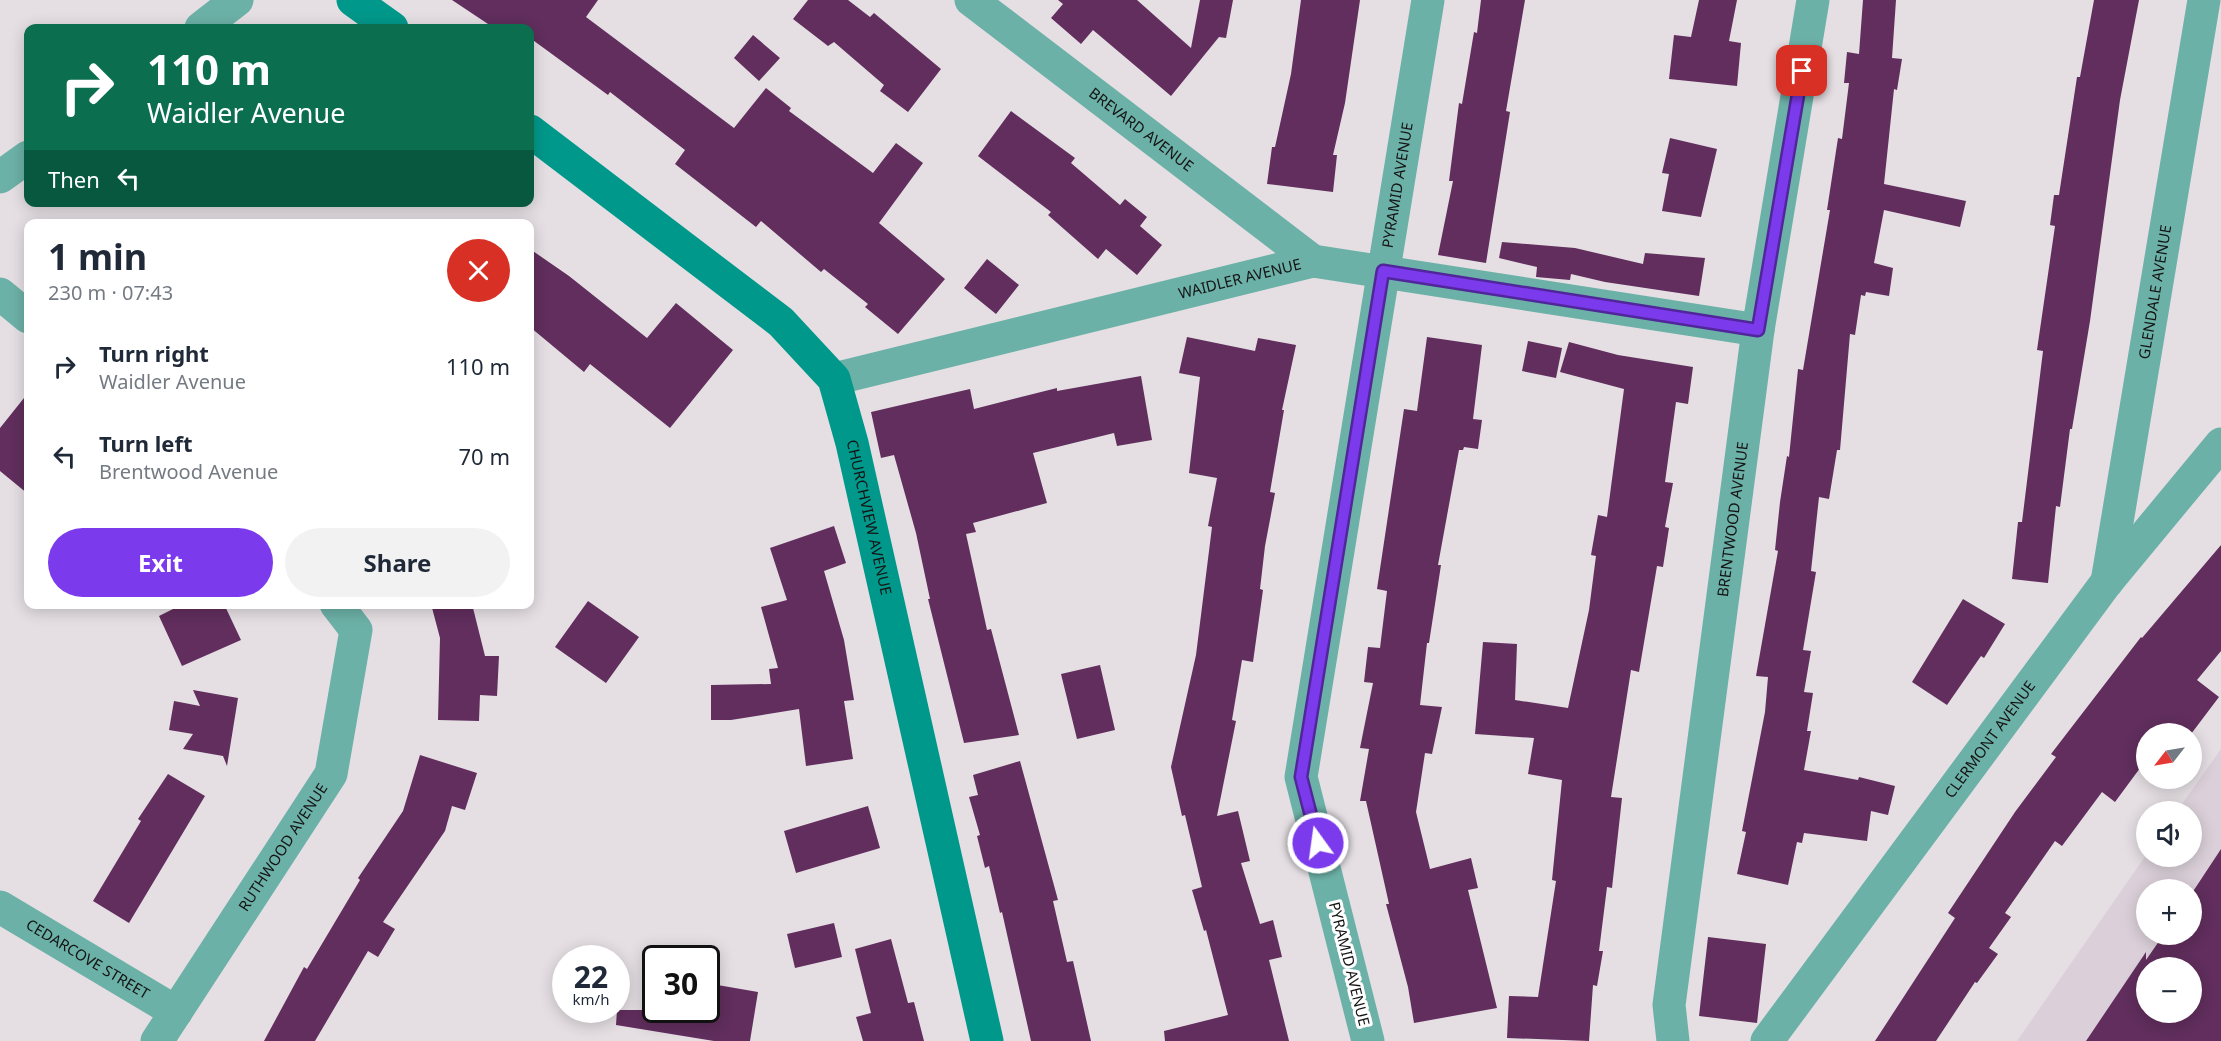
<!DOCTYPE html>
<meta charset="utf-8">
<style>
:root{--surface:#fff;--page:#f2f2f3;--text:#1f2937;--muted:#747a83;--accent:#7c3aed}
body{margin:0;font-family:"Noto Sans",sans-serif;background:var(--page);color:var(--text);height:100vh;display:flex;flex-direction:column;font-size:22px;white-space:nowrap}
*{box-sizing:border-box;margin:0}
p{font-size:20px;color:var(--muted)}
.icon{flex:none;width:33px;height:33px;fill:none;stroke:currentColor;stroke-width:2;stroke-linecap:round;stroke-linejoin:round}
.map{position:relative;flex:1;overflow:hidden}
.sheet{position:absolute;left:24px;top:219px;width:510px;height:390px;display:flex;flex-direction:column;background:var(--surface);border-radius:12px;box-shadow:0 3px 15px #0003}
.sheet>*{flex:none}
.top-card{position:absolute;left:24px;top:24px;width:510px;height:183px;border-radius:12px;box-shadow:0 3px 15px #0003;background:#0b6e4f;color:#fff;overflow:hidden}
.needle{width:39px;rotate:239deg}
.controls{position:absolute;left:2136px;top:723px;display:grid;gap:12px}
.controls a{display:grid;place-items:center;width:66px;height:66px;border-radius:50%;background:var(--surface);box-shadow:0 3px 15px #0003;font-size:30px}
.speed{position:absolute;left:552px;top:945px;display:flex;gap:12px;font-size:30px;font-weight:700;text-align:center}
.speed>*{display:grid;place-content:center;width:78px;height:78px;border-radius:50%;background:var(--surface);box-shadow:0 3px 15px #0003;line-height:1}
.speed small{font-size:15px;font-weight:400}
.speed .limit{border:3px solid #111;border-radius:9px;background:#fff;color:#111}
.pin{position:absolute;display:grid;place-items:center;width:51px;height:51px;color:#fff;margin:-26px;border-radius:12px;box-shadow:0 3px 9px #0006}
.me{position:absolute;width:66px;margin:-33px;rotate:346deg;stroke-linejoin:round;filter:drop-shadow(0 0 4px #0008)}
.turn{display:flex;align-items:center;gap:21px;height:126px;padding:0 24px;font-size:27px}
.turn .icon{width:78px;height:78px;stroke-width:2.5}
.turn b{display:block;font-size:42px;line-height:51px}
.then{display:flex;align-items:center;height:57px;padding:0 24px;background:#0003;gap:12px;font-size:22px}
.round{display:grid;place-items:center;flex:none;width:63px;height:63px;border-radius:32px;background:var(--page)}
.head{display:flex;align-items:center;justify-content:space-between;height:102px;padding:0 24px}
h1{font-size:36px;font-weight:700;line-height:45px}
.primary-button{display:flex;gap:12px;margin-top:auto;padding:12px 24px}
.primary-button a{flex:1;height:69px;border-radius:36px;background:var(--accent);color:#fff;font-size:24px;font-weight:700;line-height:69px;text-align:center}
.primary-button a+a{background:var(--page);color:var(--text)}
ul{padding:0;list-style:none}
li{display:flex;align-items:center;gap:18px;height:90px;padding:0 24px}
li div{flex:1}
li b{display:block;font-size:22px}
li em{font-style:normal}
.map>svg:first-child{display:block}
</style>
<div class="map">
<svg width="2221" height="1041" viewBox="0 0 2221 1041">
<rect width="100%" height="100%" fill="#e5dfe4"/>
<path fill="#dbd0d9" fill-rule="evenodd" d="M2221 749V1041H2017L2146 855 2192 856V812L2177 811ZM2146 890H2192V934H2146ZM2146 968H2192V1012H2146Z"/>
<path fill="#612e5d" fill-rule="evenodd" d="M452 0H598L586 17 734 128 766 88 791 108 789 111 873 173 896 143 923 163 879 223 945 279 898 334 865 307 868 304 824 269 821 272 761 221 756 227 675 164 685 150 610 92 608 95 530 38V28H494Z
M808 0H848L870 17 874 13 941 69 908 112 880 91 884 85 834 42 828 46 793 19Z
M1058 0H1137L1191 48 1200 0H1233L1226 38 1219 37 1171 96 1093 30 1081 44 1051 18 1063 4Z
M1301 0H1360L1345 103 1333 155H1337L1333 192 1267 184 1272 147H1275L1291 74Z
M1481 0H1525L1506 111 1510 112 1486 263 1438 255 1453 181H1449L1459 103 1462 104 1474 32 1477 33Z
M1699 0H1737L1729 41 1741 43 1737 86 1669 79 1674 35 1691 37Z
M1863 0H1896L1892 58 1902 59 1897 90 1894 89 1884 184 1966 201 1960 227 1884 210 1874 263 1893 268 1889 296 1866 292 1865 296 1861 295 1855 335 1850 334 1840 450H1837L1829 499 1819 497 1811 571 1816 572 1803 650 1811 651 1804 692 1813 693 1807 731H1811L1804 770 1858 780 1859 777 1895 786 1888 815 1871 811 1867 841 1804 833 1802 843 1797 842 1788 885 1737 874 1746 832 1742 831 1765 712 1768 677 1756 676 1778 551 1775 550 1780 502 1787 456 1789 457 1798 369 1803 370 1830 210H1827L1838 138 1842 139 1849 83H1844L1847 52 1859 54Z
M2094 0H2139L2120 100 2090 321 2072 429H2070L2060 507 2056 506 2048 583 2012 579 2018 522H2022L2043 351 2037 350 2055 226 2050 225 2054 195H2059L2077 77H2080Z
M753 35 780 58 759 81 734 58Z
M1011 111 1075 158 1071 163 1120 205 1125 199 1147 217 1140 226 1162 245 1137 275 1106 249 1098 259 1048 215 1051 212 978 156Z
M1670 138 1717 149 1701 217 1662 211 1669 174 1662 173Z
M1502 242 1575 248 1643 264 1645 253 1705 258 1699 296 1605 282 1571 274 1570 280 1536 277 1537 267 1499 258Z
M530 249 569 276 647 338 676 303 733 350 670 428 590 364 584 372 530 327Z
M987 259 1019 285 996 314 964 288Z
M1187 337 1255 351 1258 338 1296 345 1282 410H1284L1270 492 1275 493 1265 546 1260 589 1263 590 1253 662 1242 660 1232 720 1236 721 1217 816 1238 811 1250 861 1241 863 1260 924 1273 920 1282 957 1269 960 1289 1041H1165L1164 1031 1228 1015 1206 930 1204 931 1192 890 1202 887 1185 815 1182 816 1171 767 1196 655 1212 527 1208 526 1217 478 1189 473 1200 377 1179 373Z
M1427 337 1482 345 1473 419 1482 420 1478 449 1464 447 1463 450H1459L1438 565H1441L1429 643H1427L1420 705 1442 707 1432 754 1425 753 1416 812 1430 869 1471 858 1478 888 1468 890 1497 1008 1414 1023 1408 987 1386 904H1389L1366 801H1360L1369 749 1360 748 1373 683 1364 682 1368 647 1380 648 1387 591 1377 589 1404 409 1417 411Z
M1528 341 1562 348 1556 378 1522 371Z
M1569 342 1618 355 1693 367 1688 404 1676 402 1665 482 1673 483 1665 527 1669 528 1663 567 1657 566 1639 672 1631 670 1611 797 1622 798 1612 888 1607 887 1599 951H1603L1597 986 1593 985 1589 1041 1507 1038 1509 996 1538 997 1556 881 1552 880 1562 780 1528 774 1534 738 1475 734 1483 642 1517 644 1515 700 1568 708 1589 610 1596 556 1591 555 1598 515 1607 517 1624 389 1560 372Z
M1141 376 1152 440 1117 446 1114 433 1033 453 1047 503 973 523 976 532 966 534 987 630 991 629 1019 735 964 743 928 599H930L916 533 894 455 881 458 871 412 970 389 974 409 1057 388V391Z
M28 393V494L0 471V428Z
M834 526 846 563 824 571 844 640 854 700 844 701 853 759 806 766 799 709 731 720H711V685L771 684 769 669 778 668 761 607 787 600 770 548Z
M2221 545V651L2197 680 2219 697 2191 734H2146V760L2115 802 2102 792 2062 846 2055 841 2005 913 2011 917 1989 948 1998 954 1977 983 1975 982 1936 1041H1875L1955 918 1948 913 2015 812 2056 757 2051 754 2141 637 2142 638Z
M1963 599 2005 624 1984 658 1981 656 1947 705 1912 682Z
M588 601 639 637 606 683 555 647Z
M183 604H224L241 640 182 666 159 616Z
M431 604H472L485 656H499L497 696 480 695 479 721 438 720 440 638Z
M1100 665 1115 730 1077 739 1061 674Z
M193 690 238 698 227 766 223 756 183 749 193 734 169 730 174 701 200 706Z
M420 755 477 773 465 810 452 806 445 831 383 922 395 929 378 957 368 951 315 1041H264L304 967 307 969 360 880 358 878 403 811Z
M1020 761 1058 900 1053 901 1067 962 1073 961 1091 1041H1031L1002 912 1000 913 989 866 985 868 977 836 980 835 969 797 978 795 973 775Z
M168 774 205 796 129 923 93 901 141 821 138 819Z
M868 806 880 848 796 873 784 831Z
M2221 849V1041H2086L2146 952V960L2164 934H2192V893ZM2146 968H2192V1012H2146Z
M834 923 842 957 795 968 787 934Z
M1708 937 1766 944 1757 1023 1699 1016Z
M891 939 908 1003 914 1002 924 1041H863L856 1017 871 1013 855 949Z
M706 983 758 992 750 1041H714L616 1025 617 1010H706Z"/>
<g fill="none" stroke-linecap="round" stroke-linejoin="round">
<g stroke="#6cb1a7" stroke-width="33">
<path id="s1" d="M971 0 1313 261"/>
<path d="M201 28 237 0"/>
<path d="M0 177 28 157"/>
<path d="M0 294 28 317"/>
<path id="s2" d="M834 379 1313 261 1758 330"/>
<path id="s3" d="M2107 582 2204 0"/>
<path id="s4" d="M0 907 176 1012"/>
<path id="s5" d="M157 1041 331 774 356 630 336 604"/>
<path id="s6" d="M1368 1041 1301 777 1428 0"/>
<path id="s7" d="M1673 1041 1669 1005 1758 330 1813 0"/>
<path id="s8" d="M1767 1041 2106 583 2221 444"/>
</g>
<g stroke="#00988a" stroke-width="33">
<path d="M353 0 392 28"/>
<path id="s9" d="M530 131 781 322 834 379 852 443 987 1041"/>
</g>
</g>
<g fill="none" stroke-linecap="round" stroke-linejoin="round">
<defs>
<path id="route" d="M1318 843 1301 777 1383 271 1758 330 1802 71"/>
</defs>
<use href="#route" stroke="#51269a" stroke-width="15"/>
<use href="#route" stroke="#7c3aed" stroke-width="10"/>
</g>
<g text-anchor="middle" stroke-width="6" stroke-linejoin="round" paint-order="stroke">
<g font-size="15" fill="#151415" stroke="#fff">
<text dy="5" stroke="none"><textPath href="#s1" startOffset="214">BREVARD AVENUE</textPath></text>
<text dy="5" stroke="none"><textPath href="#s6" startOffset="872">PYRAMID AVENUE</textPath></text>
<text dy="5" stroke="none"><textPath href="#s2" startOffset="418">WAIDLER AVENUE</textPath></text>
<text dy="5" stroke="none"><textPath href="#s3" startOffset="294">GLENDALE AVENUE</textPath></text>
<text dy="5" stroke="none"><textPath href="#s9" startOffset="536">CHURCHVIEW AVENUE</textPath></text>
<text dy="5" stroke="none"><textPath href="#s7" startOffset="526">BRENTWOOD AVENUE</textPath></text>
<text dy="5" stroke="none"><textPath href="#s8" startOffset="375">CLERMONT AVENUE</textPath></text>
<text dy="5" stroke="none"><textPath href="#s5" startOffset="231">RUTHWOOD AVENUE</textPath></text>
<text dy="5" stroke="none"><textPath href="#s4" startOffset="102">CEDARCOVE STREET</textPath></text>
<text transform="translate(1349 964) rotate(76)" y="5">PYRAMID AVENUE</text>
</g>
</g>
</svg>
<div class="controls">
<a><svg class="needle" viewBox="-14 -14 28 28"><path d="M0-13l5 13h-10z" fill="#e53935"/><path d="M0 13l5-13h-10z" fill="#747a83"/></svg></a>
<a><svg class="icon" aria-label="sound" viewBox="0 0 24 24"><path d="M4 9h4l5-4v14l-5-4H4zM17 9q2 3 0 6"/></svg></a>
<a>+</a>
<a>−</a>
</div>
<div class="speed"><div>22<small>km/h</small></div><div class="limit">30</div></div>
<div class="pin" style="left:1802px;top:71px;background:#d93025"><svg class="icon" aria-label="arrive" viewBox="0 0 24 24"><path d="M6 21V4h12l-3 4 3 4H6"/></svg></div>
<svg class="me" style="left:1318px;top:843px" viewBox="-20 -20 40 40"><circle r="17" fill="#7c3aed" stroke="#fff" stroke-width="3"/><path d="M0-11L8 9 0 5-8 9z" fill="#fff"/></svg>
<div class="top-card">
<div class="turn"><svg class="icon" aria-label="right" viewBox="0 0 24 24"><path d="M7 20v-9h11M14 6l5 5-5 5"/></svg><div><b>110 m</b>Waidler Avenue</div></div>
<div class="then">Then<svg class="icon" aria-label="left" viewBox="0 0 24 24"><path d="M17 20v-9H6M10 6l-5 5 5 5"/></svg></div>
</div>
<section class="sheet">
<div class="head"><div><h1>1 min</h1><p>230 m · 07:43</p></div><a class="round" style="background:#d93025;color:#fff"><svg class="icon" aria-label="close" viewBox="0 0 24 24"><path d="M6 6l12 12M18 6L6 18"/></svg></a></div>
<ul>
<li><svg class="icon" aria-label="right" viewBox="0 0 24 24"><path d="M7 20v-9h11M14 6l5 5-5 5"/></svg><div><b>Turn right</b><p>Waidler Avenue</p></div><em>110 m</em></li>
<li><svg class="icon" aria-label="left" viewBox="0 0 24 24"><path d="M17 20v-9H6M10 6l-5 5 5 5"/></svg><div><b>Turn left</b><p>Brentwood Avenue</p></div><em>70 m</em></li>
</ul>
<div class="primary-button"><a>Exit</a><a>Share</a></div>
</section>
</div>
